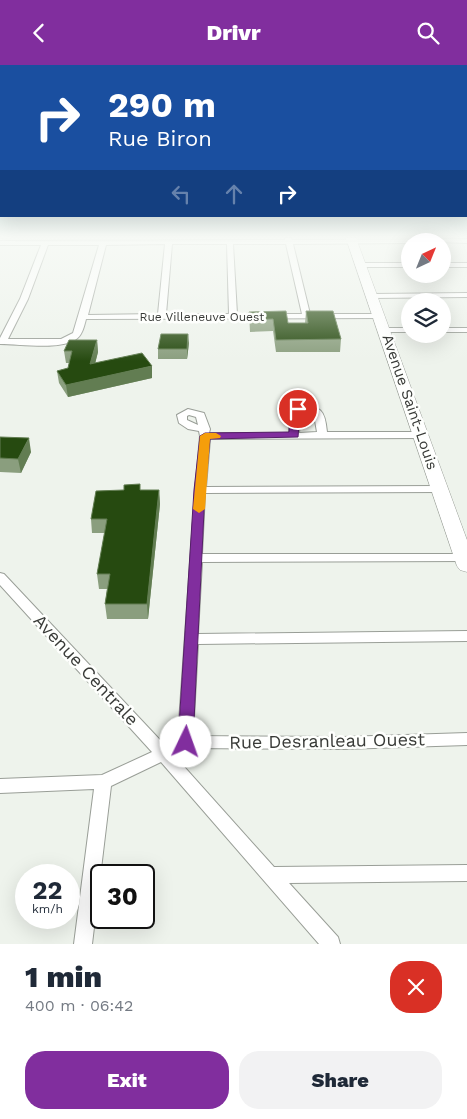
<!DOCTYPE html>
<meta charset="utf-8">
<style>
:root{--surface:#fff;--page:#f2f2f3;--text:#1f2937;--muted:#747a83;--accent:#812e9e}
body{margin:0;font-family:"Work Sans",sans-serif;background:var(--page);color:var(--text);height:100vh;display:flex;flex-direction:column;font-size:19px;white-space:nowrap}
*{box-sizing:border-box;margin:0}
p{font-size:16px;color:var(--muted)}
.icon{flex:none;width:28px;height:28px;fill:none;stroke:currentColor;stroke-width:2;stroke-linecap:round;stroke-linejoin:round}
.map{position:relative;height:879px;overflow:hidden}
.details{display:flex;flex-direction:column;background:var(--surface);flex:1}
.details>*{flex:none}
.banner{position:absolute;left:0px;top:0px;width:468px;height:152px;box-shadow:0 5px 20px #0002;background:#1a4fa0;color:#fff;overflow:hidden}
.needle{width:32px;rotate:43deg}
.buttons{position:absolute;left:401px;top:168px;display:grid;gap:10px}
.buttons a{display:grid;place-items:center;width:50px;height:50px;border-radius:50%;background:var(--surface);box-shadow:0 5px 20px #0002;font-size:25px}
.speed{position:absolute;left:15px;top:799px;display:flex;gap:10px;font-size:25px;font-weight:700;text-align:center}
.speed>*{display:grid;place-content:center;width:65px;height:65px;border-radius:50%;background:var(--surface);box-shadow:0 5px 20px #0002;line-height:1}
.speed small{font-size:12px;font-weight:400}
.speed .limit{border:2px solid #111;border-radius:8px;background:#fff;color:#111}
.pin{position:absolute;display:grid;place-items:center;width:42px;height:42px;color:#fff;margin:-21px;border:2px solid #fff;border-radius:50%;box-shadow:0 1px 5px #0007}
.me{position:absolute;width:55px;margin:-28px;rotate:3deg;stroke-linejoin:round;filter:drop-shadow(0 0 4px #0008)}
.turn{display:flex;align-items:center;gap:18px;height:105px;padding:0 25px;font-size:22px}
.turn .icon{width:65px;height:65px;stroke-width:2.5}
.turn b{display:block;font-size:35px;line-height:42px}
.lanes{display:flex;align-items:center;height:48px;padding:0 25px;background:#0003;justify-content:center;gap:25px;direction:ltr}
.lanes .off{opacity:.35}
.round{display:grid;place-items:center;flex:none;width:52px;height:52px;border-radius:20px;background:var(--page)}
.head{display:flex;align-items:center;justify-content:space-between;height:85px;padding:0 25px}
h1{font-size:30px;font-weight:800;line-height:38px}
.action{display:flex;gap:10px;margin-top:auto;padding:10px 25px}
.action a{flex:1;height:58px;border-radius:20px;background:var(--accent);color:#fff;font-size:20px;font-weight:800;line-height:58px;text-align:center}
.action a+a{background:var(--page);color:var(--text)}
header{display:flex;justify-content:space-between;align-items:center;height:65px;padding:0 25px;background:var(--accent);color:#fff;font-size:22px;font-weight:800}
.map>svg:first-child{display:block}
</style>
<header><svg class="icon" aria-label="back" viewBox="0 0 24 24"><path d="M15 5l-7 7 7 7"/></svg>Drivr<svg class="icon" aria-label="search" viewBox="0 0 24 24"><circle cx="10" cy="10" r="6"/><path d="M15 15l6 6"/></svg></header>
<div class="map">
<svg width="467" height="879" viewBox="0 0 467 879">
<rect width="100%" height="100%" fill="#eef3ec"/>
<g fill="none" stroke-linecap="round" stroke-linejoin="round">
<defs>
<path id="minor" d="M285 173H291L292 175 467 174V178L410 176V178L293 179 310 249H383V253H380L86 254C84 262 82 271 75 275 59 285 19 279 0 279V273L20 234 41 180H0V176L285 175ZM165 179 158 249 88 250 106 180ZM172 179H227L229 249H166ZM233 179H286L302 249H237ZM48 180H99L73 268 61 274H8L28 234Z
M359 198H410V202H362L358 200Z
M442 198H467V202H442Z
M467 228V232L373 233 369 231 373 229Z
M382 263H410V267H385L381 265Z
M442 263H467V267H442Z
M298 341C321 340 325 345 327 367H422L427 370 422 373 210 374 206 422 440 421 445 424 440 427 205 428 202 489H464L467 490V496L202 497 198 569 467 566V576L198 579 193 671 343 672 467 668V680L343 684 185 683 171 687 274 802 467 800V816L289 818 338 872 340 879H319L161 697 111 721 92 879H74L94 724 0 728V714L102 710 152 687 0 520V508L4 509 161 676 178 672 195 425 200 371 199 366 188 364 179 358 177 350 188 344 204 348 210 364 209 368H289L290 347ZM301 347H310L314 350 317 367 299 368ZM189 350 196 352 198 360 187 355V351Z"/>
<path id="primary" d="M346 173H356L467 475V507L460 505 457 501Z"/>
</defs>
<use href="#minor" stroke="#999e97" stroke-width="2"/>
<use href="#primary" stroke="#999e97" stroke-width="1"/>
<use href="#minor" fill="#fff" fill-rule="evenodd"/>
<use href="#primary" fill="#fff" fill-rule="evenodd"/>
</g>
<path fill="#8a9e7e" d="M306 246 341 274 340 287H276L273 266 250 267 249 247 288 258H305Z
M97 275 98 287 95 298 152 313 68 332 59 318 57 306 68 303 69 298H66L64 286Z
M189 278 187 294H158V284Z
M0 372 31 387 21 408 0 407Z
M141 425H159L160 439 148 554H107L105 539 107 524H99L97 509 105 468H92L91 454Z"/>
<path fill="#627d52" d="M188 269 189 278 187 294V284Z
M97 275 98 287 92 311 90 299Z
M152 301V313L68 332 66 320Z
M29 373 31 387 21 408 18 394Z
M159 425 160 439 148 554 147 539Z"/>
<path fill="#264a10" stroke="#627d52" d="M286 246 288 258H308L306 246H333L341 274 276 275 273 254 250 255 249 247Z
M161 269H188L187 284H158Z
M69 275H97L90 299 142 288 152 301 66 320 57 306 68 303 72 286H64Z
M0 372 29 373 18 394 0 393Z
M140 419V425H159L147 539H105L110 509H97L107 454H91L96 426 124 425V420Z"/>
<linearGradient id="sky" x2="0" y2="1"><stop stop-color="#81b6b6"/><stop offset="0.58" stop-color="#f7faf6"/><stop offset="1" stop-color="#f7faf6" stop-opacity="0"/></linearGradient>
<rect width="467" height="296" fill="url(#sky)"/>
<path fill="#812e9e" stroke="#541e67" d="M298 341 303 344 300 348 298 372 210 374 205 425 193 677 191 681 186 683 180 681 178 677 194 425 200 371 205 368 289 367C290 357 287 345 298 341Z"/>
<path fill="#f59e0b" d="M205 368H216L221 371 220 373 210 374 205 444 199 448 193 444 200 371Z"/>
<g text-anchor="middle" stroke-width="5" stroke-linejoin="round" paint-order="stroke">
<g font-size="12" fill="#383a37" stroke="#fefffd">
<text x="202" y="256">Rue Villeneuve Ouest</text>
</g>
<g font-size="15" fill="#383a37" stroke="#fefffd">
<text transform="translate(410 337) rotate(71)" y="5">Avenue Saint-Louis</text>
</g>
<g font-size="18" fill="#383a37" stroke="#fefffd">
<text transform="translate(86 605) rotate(47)" y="6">Avenue Centrale</text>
<text transform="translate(327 676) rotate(-1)" y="6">Rue Desranleau Ouest</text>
</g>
</g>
</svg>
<div class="buttons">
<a><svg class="needle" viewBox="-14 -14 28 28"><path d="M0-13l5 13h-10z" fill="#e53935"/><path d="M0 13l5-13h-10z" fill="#747a83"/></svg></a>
<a><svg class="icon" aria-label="layers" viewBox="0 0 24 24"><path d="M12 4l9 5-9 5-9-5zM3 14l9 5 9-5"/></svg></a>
</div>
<div class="speed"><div>22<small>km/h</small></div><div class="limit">30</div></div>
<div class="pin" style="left:298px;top:344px;background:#d93025"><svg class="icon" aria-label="arrive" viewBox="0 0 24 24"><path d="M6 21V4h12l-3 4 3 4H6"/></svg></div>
<svg class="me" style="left:186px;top:677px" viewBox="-20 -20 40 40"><circle r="19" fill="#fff"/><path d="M0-13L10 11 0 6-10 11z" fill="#812e9e"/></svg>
<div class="banner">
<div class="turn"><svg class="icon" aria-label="right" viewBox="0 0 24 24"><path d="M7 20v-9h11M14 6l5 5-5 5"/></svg><div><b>290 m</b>Rue Biron</div></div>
<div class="lanes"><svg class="icon off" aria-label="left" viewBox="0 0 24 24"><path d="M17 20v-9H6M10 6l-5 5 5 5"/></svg><svg class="icon off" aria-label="ahead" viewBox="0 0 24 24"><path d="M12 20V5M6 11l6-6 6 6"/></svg><svg class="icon" aria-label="right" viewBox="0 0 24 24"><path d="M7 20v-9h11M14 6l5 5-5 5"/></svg></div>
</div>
</div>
<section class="details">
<div class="head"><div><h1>1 min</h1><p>400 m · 06:42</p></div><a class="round" style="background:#d93025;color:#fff"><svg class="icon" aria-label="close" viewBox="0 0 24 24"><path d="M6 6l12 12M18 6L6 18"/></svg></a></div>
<div class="action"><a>Exit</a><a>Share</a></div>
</section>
